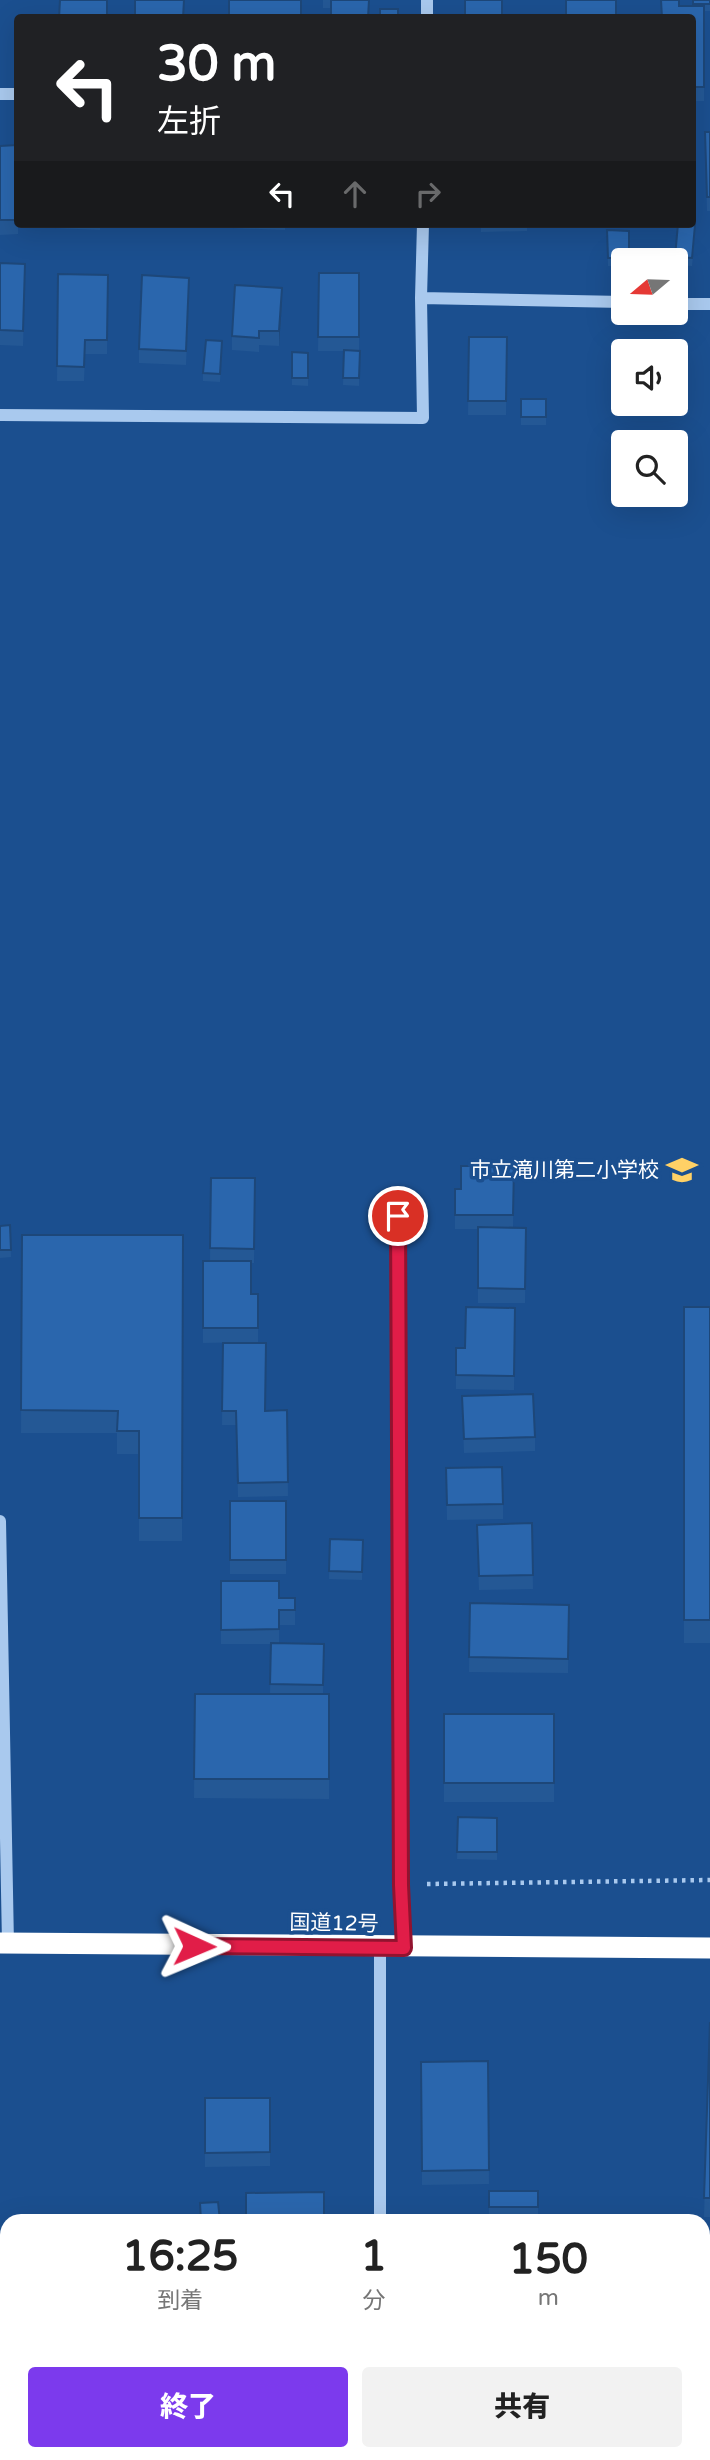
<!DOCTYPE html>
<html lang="ja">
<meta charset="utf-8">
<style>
:root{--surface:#fff;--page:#f2f2f2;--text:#222;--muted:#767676;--accent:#7c3aed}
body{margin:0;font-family:"Varela Round","Noto Sans JP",sans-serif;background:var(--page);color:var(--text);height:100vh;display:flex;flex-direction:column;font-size:26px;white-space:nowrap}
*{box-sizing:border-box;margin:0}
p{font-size:23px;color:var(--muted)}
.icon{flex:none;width:38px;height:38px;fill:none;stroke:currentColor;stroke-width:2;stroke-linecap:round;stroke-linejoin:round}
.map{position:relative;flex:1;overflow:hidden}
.panel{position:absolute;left:0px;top:2214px;width:710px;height:247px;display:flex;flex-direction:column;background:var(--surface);border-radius:21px 21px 0 0;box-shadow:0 7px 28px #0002}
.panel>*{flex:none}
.banner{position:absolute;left:14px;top:14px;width:682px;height:214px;border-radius:7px;box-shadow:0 7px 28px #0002;background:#202124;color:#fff;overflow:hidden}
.needle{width:46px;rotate:251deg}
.tools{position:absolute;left:611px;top:248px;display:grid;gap:14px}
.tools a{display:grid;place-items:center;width:77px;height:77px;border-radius:7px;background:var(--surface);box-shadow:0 7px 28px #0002;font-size:35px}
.pin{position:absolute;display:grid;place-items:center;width:60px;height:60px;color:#fff;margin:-30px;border:4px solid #fff;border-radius:50%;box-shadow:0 2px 7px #0007}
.me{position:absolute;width:77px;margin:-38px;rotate:91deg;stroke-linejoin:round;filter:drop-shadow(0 0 5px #0008)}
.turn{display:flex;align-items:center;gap:24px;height:147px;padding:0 28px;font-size:32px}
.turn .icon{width:91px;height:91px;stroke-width:2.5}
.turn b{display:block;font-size:49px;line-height:60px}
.lanes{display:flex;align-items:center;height:66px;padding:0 28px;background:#0003;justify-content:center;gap:35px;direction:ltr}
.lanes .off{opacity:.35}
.eta{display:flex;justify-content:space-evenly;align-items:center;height:119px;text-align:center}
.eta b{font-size:42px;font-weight:800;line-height:49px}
.cta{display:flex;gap:14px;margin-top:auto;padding:14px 28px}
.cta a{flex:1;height:80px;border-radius:7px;background:var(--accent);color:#fff;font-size:28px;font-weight:800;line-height:80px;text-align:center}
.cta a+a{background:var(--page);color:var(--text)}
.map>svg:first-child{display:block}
</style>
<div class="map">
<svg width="710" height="2460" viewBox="0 0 710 2460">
<rect width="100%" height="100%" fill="#1b4f8f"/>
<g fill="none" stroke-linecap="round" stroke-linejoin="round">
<path stroke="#a9c9ee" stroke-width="4.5" stroke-dasharray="3.5 5" stroke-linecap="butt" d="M427 1884 710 1880"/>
<path stroke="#a9c9ee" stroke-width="12" d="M427 18V0
M0 94H18
M421 298 623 302
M676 304H710
M0 415 423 418 421 298 423 224
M398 1216 401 1885 404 1948
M0 1521 8 1944
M380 1948V2221
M381 2454V2460"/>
<path stroke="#fff" stroke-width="21" d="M0 1943 710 1948"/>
</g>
<path fill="#245895" d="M229 0H301V18H229Z
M323 0H369L331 8H323Z
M693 0H710V11H704V101H693V18L679 6H693Z
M705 132H710V211H707Z
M0 146 18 188V234L0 235Z
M55 224H100V230L55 228Z
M233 224H285V230L233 228Z
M320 224H366V228H320Z
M481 224H527V231L481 232Z
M570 224H613L570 225Z
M607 230 629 231V261H623V266H608Z
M695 233 692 266 676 265 675 257Z
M0 263 25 278 23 346 0 345Z
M319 273H359V386L343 385 344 351H318Z
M58 274 108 275 107 354H85L84 381H57Z
M189 292 186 365 139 363V349Z
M282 302 279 346 259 345V352L232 350V336Z
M469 337H507L506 415H468Z
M222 349 220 382 203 381V373Z
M292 352 308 353V386L292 385Z
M521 399H546V425H521Z
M514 1166 513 1228H526L525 1303H478V1229H455V1189H461Z
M211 1178H255L254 1263H251V1294H258V1342L203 1343V1261H210Z
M10 1225 11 1257 0 1258V1226Z
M22 1235H183L182 1541H139V1454H117V1433H21Z
M684 1307H710V1643H684Z
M515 1308 514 1390 456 1389V1348H465Z
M223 1343 265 1411 287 1410 288 1496 238 1497 236 1425H222Z
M462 1396 535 1437V1451L464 1453Z
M446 1468 503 1504V1519L447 1520Z
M230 1501H286V1574H230Z
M532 1523 533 1589 479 1590 477 1539Z
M330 1539 363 1540 362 1580 329 1579Z
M221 1581 279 1598 295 1610V1625H279V1643L324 1644 323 1694H329V1799L194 1798 195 1694H270L271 1644H221Z
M470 1603 569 1605 568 1673 469 1672Z
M444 1714H554V1802H444Z
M458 1817 497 1818V1860L457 1859Z
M710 2022V2217H704Z
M488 2061 489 2184 422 2185 421 2062Z
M205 2098H270V2166L205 2167Z
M489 2191H538V2215H489Z"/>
<path fill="#1d4779" d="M282 288V302L279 346V331Z"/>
<path fill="#2a66ad" stroke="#1d4779" stroke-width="2" d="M60 0H107V18H59Z
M135 0H184L183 18H135Z
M229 0H301V17L229 16Z
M331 0H369L368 18H331Z
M465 0H502V18H465Z
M566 0H616V18H566Z
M661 0H679V6H704V87H693V18H662Z
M693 0H710V4H693Z
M380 9H398V18H380Z
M705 132H710V197H707Z
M17 145 18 220H0V146Z
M678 224 695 225 692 258 675 257Z
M607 230 629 231V258H608Z
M0 263 25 264 23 331 0 330Z
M319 273H359V337H318Z
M58 274 108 275 107 340H85L84 367 57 366Z
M142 275 189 278 186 351 139 349Z
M235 285 282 288 279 331H259V338L232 336Z
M469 337H507L506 401H468Z
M206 340 222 341 220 374 203 373Z
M344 350 360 351 359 378H343Z
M292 352 308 353V378H292Z
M521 399H546V417H521Z
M461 1166H514L513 1215H455V1189H461Z
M211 1178H255L254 1249 210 1248Z
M10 1225 11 1250H0V1226Z
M478 1227 526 1228 525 1289 478 1288Z
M22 1235H183L182 1518H139V1431H117L118 1411 21 1410Z
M203 1261H251V1294H258V1328H203Z
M466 1307 515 1308 514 1376 456 1375V1348H465Z
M684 1307H710V1620H684Z
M223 1343H266L265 1411 287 1410 288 1482 238 1483 236 1411H222Z
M533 1394 535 1437 464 1439 462 1396Z
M502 1467 503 1504 447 1505 446 1468Z
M230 1501H286V1560H230Z
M532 1523 533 1575 479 1576 477 1525Z
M330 1539 363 1540 362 1572 329 1571Z
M221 1581H279V1598H295V1610H279V1629L221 1630Z
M470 1603 569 1605 568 1659 469 1657Z
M271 1643 324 1644 323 1685 270 1684Z
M195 1694H329V1779H194Z
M444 1714H554V1783H444Z
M458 1817 497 1818V1852H457Z
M710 2022V2198H704Z
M488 2061 489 2170 422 2171 421 2062Z
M205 2098H270V2152L205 2153Z
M489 2191H538V2207H489Z
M324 2192V2221H246V2193Z
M218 2202 220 2221H201L200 2203Z
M447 2454H498V2460H447Z"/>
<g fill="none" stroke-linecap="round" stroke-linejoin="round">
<defs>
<path id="route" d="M194 1946 404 1948 401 1885 398 1216"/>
</defs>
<use href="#route" stroke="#92132f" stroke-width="18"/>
<use href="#route" stroke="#e11d48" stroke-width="12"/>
</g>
<defs>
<symbol id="school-bare" viewBox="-9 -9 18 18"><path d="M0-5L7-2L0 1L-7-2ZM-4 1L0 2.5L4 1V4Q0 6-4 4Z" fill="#ffd166" stroke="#1b4f8f" stroke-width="2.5" paint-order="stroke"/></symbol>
</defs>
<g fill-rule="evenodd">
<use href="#school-bare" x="660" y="1148" width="44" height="44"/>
</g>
<g text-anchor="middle" stroke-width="7" stroke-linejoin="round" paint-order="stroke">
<g font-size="21" fill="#fff" stroke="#1b4f8f" text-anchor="end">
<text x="659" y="1177">市立滝川第二小学校</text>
</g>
<g font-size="21" fill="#fff" stroke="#1b4f8f">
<text transform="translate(334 1923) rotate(1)" y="7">国道12号</text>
</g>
</g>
</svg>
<div class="tools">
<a><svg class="needle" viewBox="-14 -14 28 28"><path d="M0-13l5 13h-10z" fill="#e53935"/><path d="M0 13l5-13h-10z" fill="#767676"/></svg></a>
<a><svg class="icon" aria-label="sound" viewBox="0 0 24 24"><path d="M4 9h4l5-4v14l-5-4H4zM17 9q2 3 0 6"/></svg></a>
<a><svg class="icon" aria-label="search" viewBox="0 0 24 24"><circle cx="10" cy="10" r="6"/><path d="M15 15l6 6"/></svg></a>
</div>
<div class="pin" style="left:398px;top:1216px;background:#d93025"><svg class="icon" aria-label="arrive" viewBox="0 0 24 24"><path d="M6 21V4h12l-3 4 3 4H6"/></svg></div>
<svg class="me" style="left:194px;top:1946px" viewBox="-20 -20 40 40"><path d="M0-17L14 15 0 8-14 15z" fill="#e11d48" stroke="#fff" stroke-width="4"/></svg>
<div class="banner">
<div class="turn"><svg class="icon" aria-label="left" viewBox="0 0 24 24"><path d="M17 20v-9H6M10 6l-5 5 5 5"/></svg><div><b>30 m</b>左折</div></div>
<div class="lanes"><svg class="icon" aria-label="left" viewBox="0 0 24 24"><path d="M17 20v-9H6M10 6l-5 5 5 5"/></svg><svg class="icon off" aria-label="ahead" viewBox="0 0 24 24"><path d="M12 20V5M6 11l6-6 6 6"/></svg><svg class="icon off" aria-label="right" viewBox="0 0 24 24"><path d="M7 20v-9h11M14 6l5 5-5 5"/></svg></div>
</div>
<section class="panel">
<div class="eta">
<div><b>16:25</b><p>到着</p></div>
<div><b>1</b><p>分</p></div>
<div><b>150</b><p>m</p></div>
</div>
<div class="cta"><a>終了</a><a>共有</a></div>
</section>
</div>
